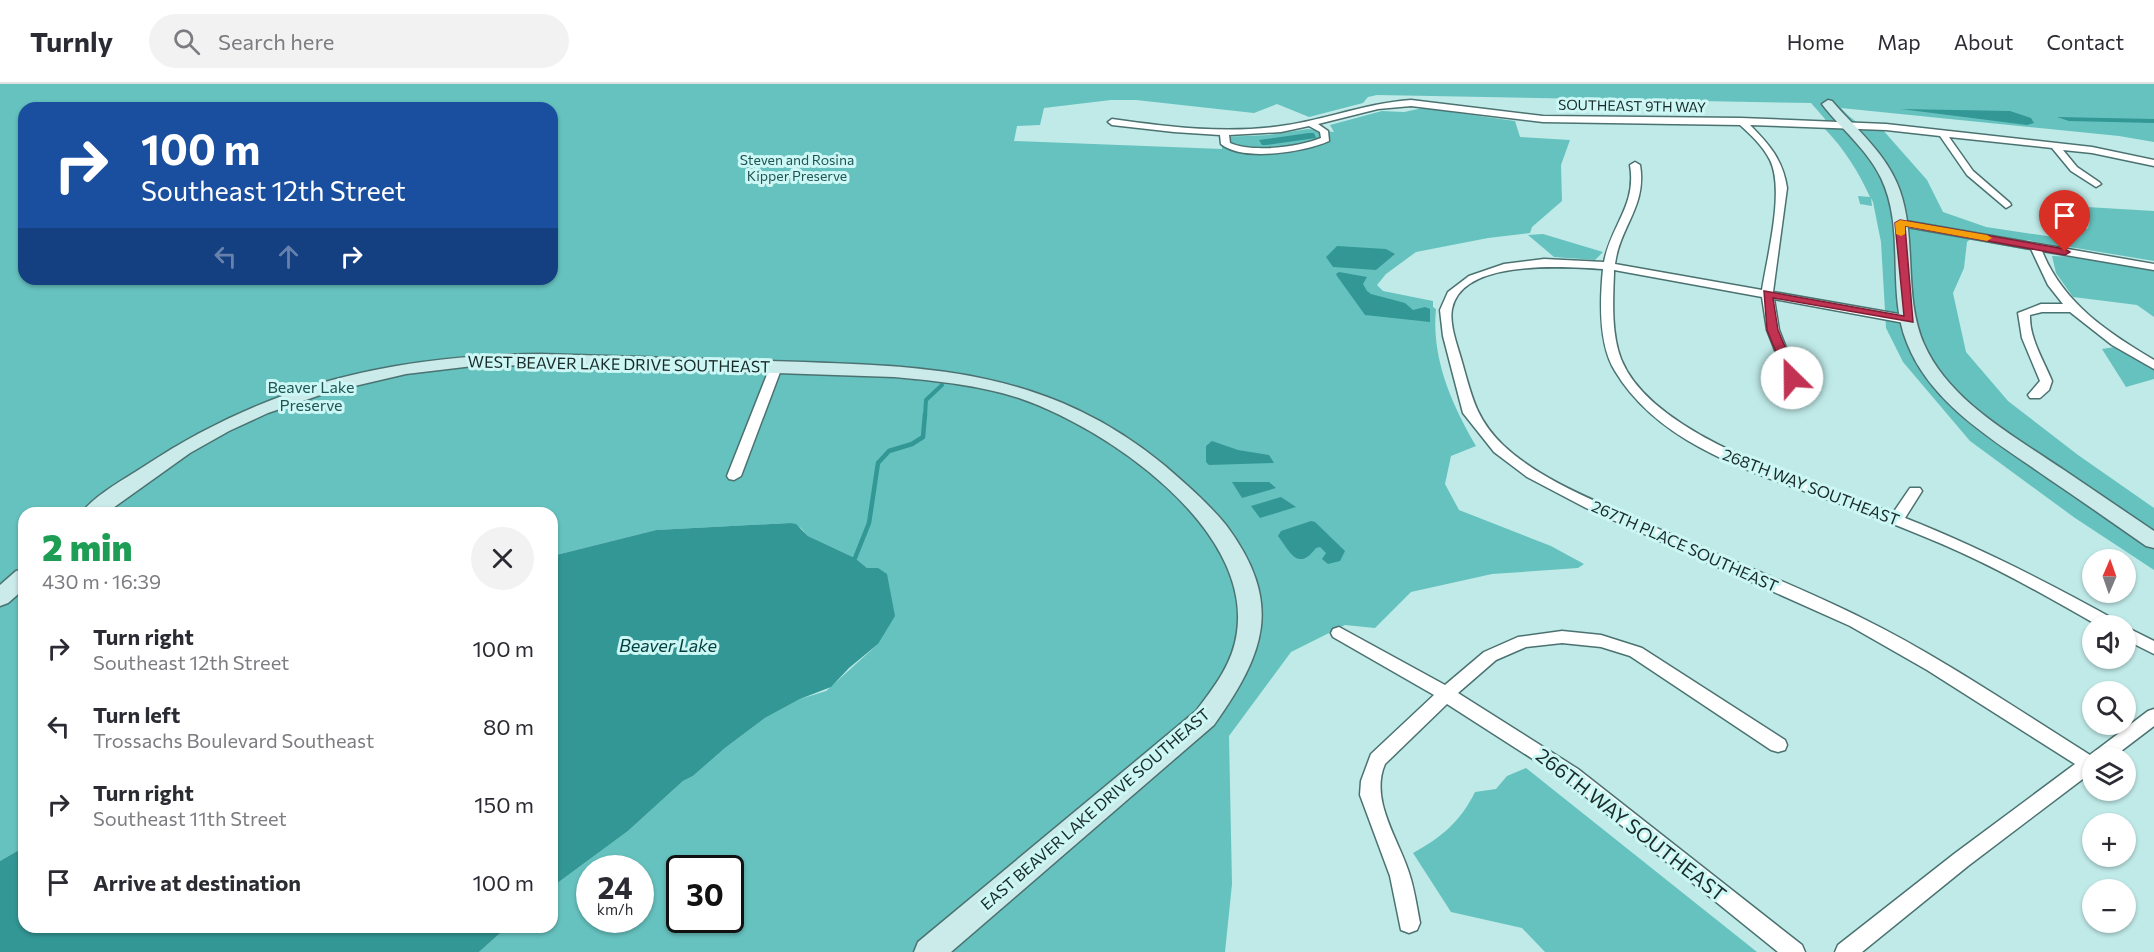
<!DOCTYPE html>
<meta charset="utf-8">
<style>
:root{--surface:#fff;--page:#f2f2f3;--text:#2b2b33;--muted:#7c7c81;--line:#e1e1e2}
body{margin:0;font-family:Commissioner,sans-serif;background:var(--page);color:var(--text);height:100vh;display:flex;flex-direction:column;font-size:22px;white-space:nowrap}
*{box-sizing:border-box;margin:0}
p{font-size:20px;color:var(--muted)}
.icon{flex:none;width:33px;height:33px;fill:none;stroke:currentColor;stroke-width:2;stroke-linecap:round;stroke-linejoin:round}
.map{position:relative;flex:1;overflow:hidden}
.side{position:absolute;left:18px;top:423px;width:540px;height:426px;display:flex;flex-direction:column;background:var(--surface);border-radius:18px;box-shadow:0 2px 4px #0004}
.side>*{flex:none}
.top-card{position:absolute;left:18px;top:18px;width:540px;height:183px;border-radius:18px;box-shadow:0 2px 4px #0004;background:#1a4fa0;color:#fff;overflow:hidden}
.needle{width:39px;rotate:2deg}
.controls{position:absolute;left:2082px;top:465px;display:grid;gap:12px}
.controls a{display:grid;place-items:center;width:54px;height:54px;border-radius:50%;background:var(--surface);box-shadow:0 2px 4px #0004;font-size:30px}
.speed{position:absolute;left:576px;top:771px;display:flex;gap:12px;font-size:30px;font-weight:700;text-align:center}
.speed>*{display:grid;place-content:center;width:78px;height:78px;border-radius:50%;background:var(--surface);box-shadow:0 2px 4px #0004;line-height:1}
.speed small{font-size:15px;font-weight:400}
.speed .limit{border:3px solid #111;border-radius:9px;background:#fff;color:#111}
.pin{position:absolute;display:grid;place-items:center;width:51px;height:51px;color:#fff;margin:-62px -26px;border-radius:50% 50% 50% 0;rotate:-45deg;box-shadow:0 0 6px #0007}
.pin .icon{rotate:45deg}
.me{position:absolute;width:66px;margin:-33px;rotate:337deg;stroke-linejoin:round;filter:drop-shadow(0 0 4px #0008)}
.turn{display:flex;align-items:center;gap:21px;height:126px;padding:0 24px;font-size:27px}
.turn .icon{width:78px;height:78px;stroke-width:2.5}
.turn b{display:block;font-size:42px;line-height:51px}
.lanes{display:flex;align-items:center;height:57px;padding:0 24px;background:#0003;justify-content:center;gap:30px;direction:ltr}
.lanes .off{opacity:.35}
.round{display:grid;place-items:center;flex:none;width:63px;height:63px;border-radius:32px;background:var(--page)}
.head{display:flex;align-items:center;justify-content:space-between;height:102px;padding:0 24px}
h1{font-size:36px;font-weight:800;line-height:45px;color:#1e9e55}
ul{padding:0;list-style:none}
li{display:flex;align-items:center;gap:18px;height:78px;padding:0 24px}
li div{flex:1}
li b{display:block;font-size:22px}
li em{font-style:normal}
header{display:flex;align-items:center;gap:36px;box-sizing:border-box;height:84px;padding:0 30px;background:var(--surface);border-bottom:2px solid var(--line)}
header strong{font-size:28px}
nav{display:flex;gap:33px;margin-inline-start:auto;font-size:21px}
.search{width:420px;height:54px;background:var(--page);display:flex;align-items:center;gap:15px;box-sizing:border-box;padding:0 21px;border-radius:33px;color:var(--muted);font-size:22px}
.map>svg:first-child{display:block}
</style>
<header>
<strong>Turnly</strong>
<div class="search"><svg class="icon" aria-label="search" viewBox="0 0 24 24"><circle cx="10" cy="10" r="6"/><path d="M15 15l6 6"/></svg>Search here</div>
<nav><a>Home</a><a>Map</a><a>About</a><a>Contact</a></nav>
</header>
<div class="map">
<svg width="2154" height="868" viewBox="0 0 2154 868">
<rect width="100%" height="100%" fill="#bfeae8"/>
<path fill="#66c2bf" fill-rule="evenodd" d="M0 0H2154V58L2119 52 1841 24C1853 37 1863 45 1882 45L1927 96 1943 128 1986 143 2060 154 2059 162 2027 156V166L1970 155 1967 158 1964 184 1953 209 1966 268 2008 317 2078 371 2154 424V486L2075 434 1970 357 1903 278 1886 244 1881 158 1873 118 1871 114 1872 122 1860 120 1858 112 1870 113C1858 87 1845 66 1825 45V35L1811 19 1377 11 1368 13 1363 19 1309 33 1277 20 1254 29 1136 16H1111L1044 24 1040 41 1017 42 1014 57 1222 65 1221 53 1269 51 1308 45 1334 48 1330 41 1382 27 1404 28 1423 24 1515 37 1520 53 1570 56 1561 81 1562 117 1532 143 1530 149 1488 154 1416 168 1386 190 1377 201 1383 207 1433 217V223L1436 225C1431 274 1452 321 1476 362L1451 372 1445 400 1459 426 1551 462 1584 480 1578 484 1492 490 1411 508 1375 544 1345 541 1291 568 1229 652 1232 800 1225 868H479L507 843H552V803L628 747 683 697 693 692 725 664 765 634 800 615 826 607 878 560V484H867L855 474 808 452 801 444 790 439 656 446 552 472V429H24V763L0 777ZM24 24H552V195H24ZM590 784H640V836H590ZM680 784H730V836H680Z
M2070 122 2154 127V177L2070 163 2067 155 2088 144 2089 139Z
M1543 150 1603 168 1595 176 1554 173 1528 151Z
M2052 172 2079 173 2154 187V233L2137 221 2073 213 2056 189Z
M2115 263 2154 286V295L2126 303 2102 265Z
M1526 684 1757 868H1545L1522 844 1451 828 1413 769C1442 753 1460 738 1475 708L1496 705 1507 692Z"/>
<path fill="#339795" d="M1901 25 2010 27 2031 34 2034 39 2027 41Z
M2057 33 2154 35V39L2069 37Z
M1309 49H1314L1316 54 1266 61H1262L1259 56Z
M1337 162 1386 165 1395 170 1376 186 1333 183 1326 173Z
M1339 188 1367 193 1363 200 1367 207 1371 210 1405 219 1413 226 1425 223 1430 225V238L1365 231 1337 192 1336 190Z
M1212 357 1238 366 1269 371 1274 379 1209 381 1206 378V362Z
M1232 398H1269L1276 404 1242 414Z
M1281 413 1296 423 1260 434 1251 422Z
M1311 437 1315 438 1345 467 1340 477 1328 480 1322 475 1326 469 1320 463 1316 464C1298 488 1290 468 1278 452L1281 447Z
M790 439 796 440 808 452 855 474 867 484H878L887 490 895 532 878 560 849 584 831 603 800 615 765 634 725 664 693 692 683 697 628 747 552 803V472L656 446Z
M24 763V843H507L479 868H0V777Z"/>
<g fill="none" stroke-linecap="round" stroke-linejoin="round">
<path stroke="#339795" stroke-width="4" d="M925 332 926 316 942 301"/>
<path stroke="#339795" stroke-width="4.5" d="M855 474 869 439 878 379 889 367 912 360 923 353 925 330"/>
<defs>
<path id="street" d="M1411 16 1543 32 1741 34 1886 40 2092 63 2154 76V82L2092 69 2063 66 2077 83 2099 98 2101 100 2096 103 2071 87 2052 64 1949 53 1973 87 2010 119 2011 121 2006 124 1967 91 1940 52 1886 46 1750 41C1769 60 1783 76 1787 104L1773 208 1910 232 1916 236 1910 240 1774 215 1779 246 1798 294 1792 298 1786 294 1767 246 1762 213 1614 186V189C1613 216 1611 249 1621 275 1653 355 1818 401 1893 429L1910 404H1920L1922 407 1905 434C1979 463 2049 499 2119 538L2121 542H2099C2048 513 1996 483 1942 460 1906 445 1869 430 1832 417 1755 389 1660 362 1615 287 1598 260 1600 216 1603 185 1566 183 1462 174 1452 225 1449 241 1458 263 1462 278 1472 313 1476 335 1503 361 1539 395 1591 415 1636 435 1710 468 1789 498 1862 534 1941 573 2015 624 2090 671L2148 627 2154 625V642L2112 674H2092V688L1968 782 1862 868H1835L1838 861 1954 770 2075 680 1927 586 1850 542 1586 424 1527 393 1494 368 1463 329 1443 252 1440 226 1448 208 1469 192 1504 180 1544 175 1604 178C1611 141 1637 121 1630 81L1635 78 1640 81C1647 122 1620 142 1615 180L1762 206C1767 173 1785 106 1770 76 1763 62 1751 51 1740 41L1543 38 1411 22 1378 25 1318 40 1328 47 1329 57C1305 68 1243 78 1221 60L1220 51 1174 48 1112 41 1108 38 1112 35C1168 43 1225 50 1281 42 1325 36 1366 19 1411 16ZM1309 42 1320 48 1321 54C1300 63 1252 69 1230 59L1229 51 1281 48Z
M1900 136 2154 180V186L2042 167C2063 219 2107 248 2154 276V285L2112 261 2070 228H2042L2030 231C2029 254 2044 277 2052 297L2049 306 2040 314H2030L2028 311 2040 297 2022 254 2018 229 2041 220H2063L2048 201 2031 165 1896 141V137Z
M776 279 782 283 741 392 734 396 729 395 727 392 770 283Z
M1339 543 1445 601 1484 568 1518 553 1562 547 1601 551 1642 564 1785 656 1787 661 1785 666 1778 668 1771 666 1630 572 1601 563 1562 559 1526 563 1496 576 1458 609 1578 685 1802 861 1805 868H1778L1564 695 1447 620 1385 680C1369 717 1400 757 1410 792 1415 808 1417 824 1420 839L1417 846 1409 849 1401 846 1390 792 1360 711 1361 697 1371 670 1434 611 1333 553 1331 549 1333 545Z
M2126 543 2154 557V570L2126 556Z"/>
<path id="secondary" d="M1828 16 1832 17C1856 45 1888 71 1900 107 1917 156 1903 212 1924 260 1949 317 2014 352 2064 386 2094 406 2124 427 2154 447V464L2146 462C2114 440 2082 417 2049 395 1998 359 1931 321 1907 259 1886 207 1906 146 1881 94 1867 65 1841 45 1822 20Z
M541 270C617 272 694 275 771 277 919 282 1043 281 1164 381 1186 400 1208 419 1226 441 1284 519 1265 569 1214 641L951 868H914L918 858 1196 627C1215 602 1233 579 1237 548 1252 443 1105 343 1019 314 979 301 936 297 894 293L541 281 473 282 406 290 329 308 268 329 229 347 190 369 106 429H82C92 413 126 394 143 383 268 300 392 271 541 270Z
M24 485V505L8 519 0 522V501L16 487Z"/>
</defs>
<use href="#street" stroke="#4b7271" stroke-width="3"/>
<use href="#secondary" stroke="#4b7271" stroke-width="3"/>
<use href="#street" fill="#fff" fill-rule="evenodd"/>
<use href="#secondary" fill="#cbeaea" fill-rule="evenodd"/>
</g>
<path fill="#c23252" stroke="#7e2035" stroke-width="1.5" d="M1900 136 2065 165 2070 168 2065 171 1905 142 1913 238 1773 214 1778 246 1798 294 1792 298 1788 297 1767 246 1764 207 1904 232 1895 139Z"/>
<path fill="#f59e0b" d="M1900 136 1987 151 1992 154 1987 157 1905 142V150L1901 152 1896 150 1895 139Z"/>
<g text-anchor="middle" stroke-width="6" stroke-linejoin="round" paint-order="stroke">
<g font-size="14" fill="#192a29" stroke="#ccf7f5">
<text transform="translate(1632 22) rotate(1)" y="5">SOUTHEAST 9TH WAY</text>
</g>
<g font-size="14" fill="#1f5655" stroke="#ccf7f5">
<text x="797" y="81">Steven and Rosina<tspan x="797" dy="16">Kipper Preserve</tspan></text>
</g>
<g font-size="16" fill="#192a29" stroke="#ccf7f5">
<text transform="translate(619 280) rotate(1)" y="6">WEST BEAVER LAKE DRIVE SOUTHEAST</text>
<text transform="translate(1811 403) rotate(21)" y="6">268TH WAY SOUTHEAST</text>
<text transform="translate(1685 462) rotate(24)" y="6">267TH PLACE SOUTHEAST</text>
<text transform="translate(1095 725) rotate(-41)" y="6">EAST BEAVER LAKE DRIVE SOUTHEAST</text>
</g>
<g font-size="16" fill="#1f5655" stroke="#ccf7f5">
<text x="311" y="309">Beaver Lake<tspan x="311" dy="18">Preserve</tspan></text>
</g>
<g font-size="18" font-style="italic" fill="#003e3d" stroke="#ccf7f5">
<text x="668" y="568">Beaver Lake</text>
</g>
<g font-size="20" fill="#192a29" stroke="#ccf7f5">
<text transform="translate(1631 741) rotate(38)" y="7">266TH WAY SOUTHEAST</text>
</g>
</g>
</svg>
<div class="controls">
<a><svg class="needle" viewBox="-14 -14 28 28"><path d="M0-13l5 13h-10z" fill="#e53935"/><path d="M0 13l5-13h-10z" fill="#7c7c81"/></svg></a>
<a><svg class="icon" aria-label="sound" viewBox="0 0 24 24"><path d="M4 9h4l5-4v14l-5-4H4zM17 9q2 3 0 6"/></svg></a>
<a><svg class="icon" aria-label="search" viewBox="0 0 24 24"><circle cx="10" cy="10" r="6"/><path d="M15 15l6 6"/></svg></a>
<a><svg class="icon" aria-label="layers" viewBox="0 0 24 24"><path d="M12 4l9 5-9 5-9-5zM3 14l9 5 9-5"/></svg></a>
<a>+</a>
<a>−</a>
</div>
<div class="speed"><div>24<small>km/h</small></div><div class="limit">30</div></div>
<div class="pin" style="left:2065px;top:168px;background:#d93025"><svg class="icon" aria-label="arrive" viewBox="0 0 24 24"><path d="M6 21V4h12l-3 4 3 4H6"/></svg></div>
<svg class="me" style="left:1792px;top:294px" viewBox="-20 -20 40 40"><circle r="19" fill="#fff"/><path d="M0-13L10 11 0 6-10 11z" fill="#c23252"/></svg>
<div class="top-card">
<div class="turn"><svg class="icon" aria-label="right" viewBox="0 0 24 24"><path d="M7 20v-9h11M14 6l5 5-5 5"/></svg><div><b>100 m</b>Southeast 12th Street</div></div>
<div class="lanes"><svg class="icon off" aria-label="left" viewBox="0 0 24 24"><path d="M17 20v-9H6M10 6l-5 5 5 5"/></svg><svg class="icon off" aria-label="ahead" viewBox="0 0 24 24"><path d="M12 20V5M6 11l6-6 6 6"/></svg><svg class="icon" aria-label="right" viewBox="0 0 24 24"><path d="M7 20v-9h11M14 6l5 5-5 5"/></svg></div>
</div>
<section class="side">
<div class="head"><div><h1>2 min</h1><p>430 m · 16:39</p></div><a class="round"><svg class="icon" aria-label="close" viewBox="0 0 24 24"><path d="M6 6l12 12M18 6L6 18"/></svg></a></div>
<ul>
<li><svg class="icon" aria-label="right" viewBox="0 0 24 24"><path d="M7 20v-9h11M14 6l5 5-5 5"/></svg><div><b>Turn right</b><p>Southeast 12th Street</p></div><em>100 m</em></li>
<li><svg class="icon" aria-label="left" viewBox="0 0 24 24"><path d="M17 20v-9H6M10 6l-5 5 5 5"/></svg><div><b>Turn left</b><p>Trossachs Boulevard Southeast</p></div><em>80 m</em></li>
<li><svg class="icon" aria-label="right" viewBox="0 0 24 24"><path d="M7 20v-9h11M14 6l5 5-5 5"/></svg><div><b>Turn right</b><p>Southeast 11th Street</p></div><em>150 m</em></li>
<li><svg class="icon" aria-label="arrive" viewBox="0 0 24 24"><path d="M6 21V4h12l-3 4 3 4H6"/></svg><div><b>Arrive at destination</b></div><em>100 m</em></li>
</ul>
</section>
</div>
